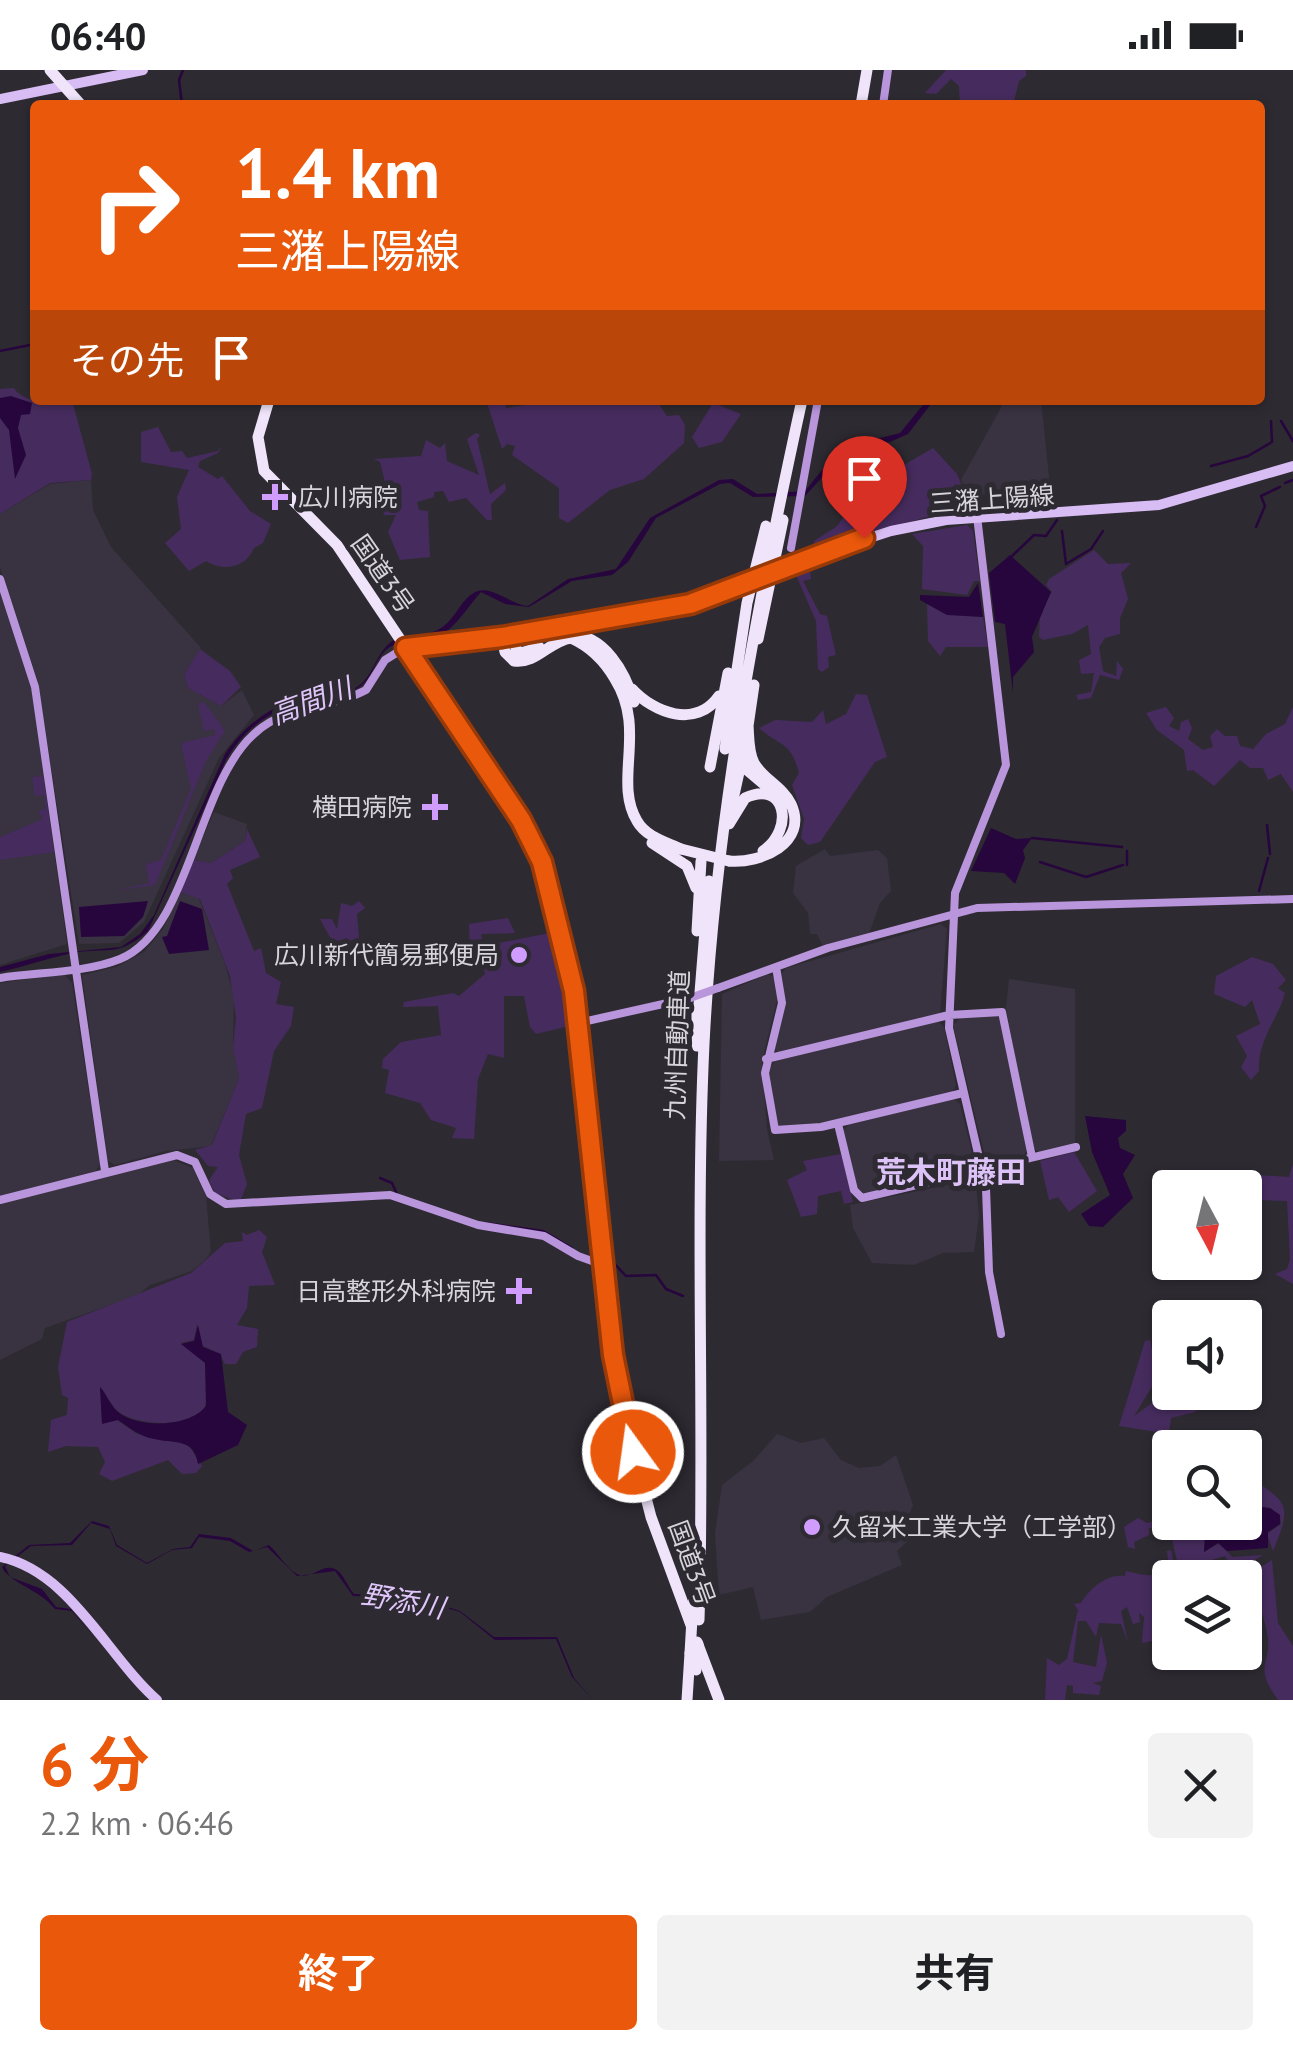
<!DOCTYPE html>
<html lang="ja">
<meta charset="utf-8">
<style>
:root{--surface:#fff;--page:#f2f2f2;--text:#202124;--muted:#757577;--accent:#ea580c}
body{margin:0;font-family:"PT Sans","Noto Sans JP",sans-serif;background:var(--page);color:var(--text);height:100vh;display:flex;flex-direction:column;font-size:38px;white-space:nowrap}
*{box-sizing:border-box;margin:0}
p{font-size:32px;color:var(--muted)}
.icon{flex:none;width:55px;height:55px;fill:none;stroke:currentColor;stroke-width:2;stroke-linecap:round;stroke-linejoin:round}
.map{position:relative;height:1630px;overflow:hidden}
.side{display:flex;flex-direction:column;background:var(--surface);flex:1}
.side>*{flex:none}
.banner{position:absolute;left:30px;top:30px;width:1235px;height:305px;border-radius:10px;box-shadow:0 2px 8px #0004;background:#ea580c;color:#fff;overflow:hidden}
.needle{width:65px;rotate:173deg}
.fabs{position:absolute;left:1152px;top:1100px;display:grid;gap:20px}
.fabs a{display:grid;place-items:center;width:110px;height:110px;border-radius:10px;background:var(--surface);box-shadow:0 2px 8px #0004;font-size:50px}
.pin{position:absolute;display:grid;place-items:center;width:85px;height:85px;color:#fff;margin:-102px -42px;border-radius:50% 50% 50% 0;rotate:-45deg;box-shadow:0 0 10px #0007}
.pin .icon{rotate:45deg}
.me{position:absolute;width:110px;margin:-55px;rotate:346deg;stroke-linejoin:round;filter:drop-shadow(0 0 8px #0008)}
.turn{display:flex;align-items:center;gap:35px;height:210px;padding:0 40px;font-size:45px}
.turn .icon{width:130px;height:130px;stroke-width:2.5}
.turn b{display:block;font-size:70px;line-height:85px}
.then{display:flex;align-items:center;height:95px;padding:0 40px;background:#0003;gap:20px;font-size:38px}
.round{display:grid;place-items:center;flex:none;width:105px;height:105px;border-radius:10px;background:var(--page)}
.head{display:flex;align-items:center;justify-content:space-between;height:170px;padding:0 40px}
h1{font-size:60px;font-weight:700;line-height:75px;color:var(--accent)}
.button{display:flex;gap:20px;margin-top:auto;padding:20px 40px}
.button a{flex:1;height:115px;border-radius:10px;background:var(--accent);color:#fff;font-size:40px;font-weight:700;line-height:115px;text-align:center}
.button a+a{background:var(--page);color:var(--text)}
.status{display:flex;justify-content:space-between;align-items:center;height:70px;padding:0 50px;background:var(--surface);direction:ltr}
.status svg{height:28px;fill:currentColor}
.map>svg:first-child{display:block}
</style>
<div class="status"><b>06:40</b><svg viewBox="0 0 49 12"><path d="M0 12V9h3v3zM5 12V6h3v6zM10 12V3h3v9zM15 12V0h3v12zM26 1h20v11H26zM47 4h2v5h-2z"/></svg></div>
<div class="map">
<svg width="1293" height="1630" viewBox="0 0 1293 1630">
<rect width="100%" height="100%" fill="#2e2a32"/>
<path fill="#393241" d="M1000 330H1041L1050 416 968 427 961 410 1003 334Z
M91 410 93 440 111 477 201 578 184 604 188 618 221 636 242 620 254 645 219 688 144 852 119 873 79 874 37 608 0 498V444L50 414Z
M0 520 32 622 67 874 0 895Z
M214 742 247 754 245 771 211 793 193 790Z
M825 779 830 786 878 780 887 788 891 821 880 833 869 864 823 877 817 864H810L808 843 793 823 796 796Z
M180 823 197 824 225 894 234 927 233 978 239 1008 211 1076 166 1081 115 1095 108 1091 82 905 116 897 144 882 163 859Z
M941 854 947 859 940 945 781 983 774 979 785 928 781 904 786 898Z
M64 904 72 913 100 1094 95 1102 0 1128V913Z
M768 904 775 908 778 926 762 991 767 1059 774 1090 719 1091 722 924Z
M1009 909 1075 919V1074L1040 1083 1032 1077 1006 938Z
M996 945 1002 950 1027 1079 1023 1087 987 1095 953 955 960 948Z
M938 951 944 957 956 1015 952 1023 804 1057 780 1059 774 1053 768 1000 775 991Z
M954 1029 960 1034 974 1090 971 1099 864 1125 858 1123 842 1062 848 1055Z
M171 1089 193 1098 206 1126 211 1182 205 1190 192 1201 150 1215 138 1225 45 1258 42 1269 0 1290V1133Z
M971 1110 976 1113 979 1146 974 1182 943 1183 914 1195 872 1193 853 1158 850 1135Z
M777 1364 801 1373 824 1368 841 1390 859 1398 880 1396 896 1385 913 1435 907 1450 910 1469 897 1481 902 1495 827 1527 810 1542 761 1550 753 1517 719 1525 715 1463 722 1415 753 1391Z"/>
<path fill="#462c5e" d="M946 0H1026V6L1019 11 1013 35H960L959 16 951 9 936 24 925 23Z
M14 318C26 336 52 330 72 330L92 404 91 410 50 413 0 444V319Z
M486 330H504L506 338 558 330H656L667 346 679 345 685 355 684 373 644 409 610 420 568 453 559 448V418L512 385 515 376 507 374 502 379Z
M713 333 741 344 722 372 699 378 692 367Z
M158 357 171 382 182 381 187 388 218 381 223 374 218 383 200 391 198 397 218 409 222 406 250 441 271 454 263 473 254 478C246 498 223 502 206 491L189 501 165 473 181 459 177 427 189 400 141 392V362Z
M476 363 480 365 477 369 490 424 505 413 506 420 491 434 492 450H487L466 428 449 432 443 421 434 422V427L417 432 419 440 428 441 430 487 400 490 388 462 396 445H384L380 427 388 424 380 392 374 389 421 386 426 370 440 378 445 373 447 391 479 405 467 369Z
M933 378 957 404 967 428 960 437 843 472 829 471 813 479 814 471 836 457 868 417 885 405 890 416 899 415V398Z
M967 455 973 461 980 511H974L967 525 922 519 923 476 912 464Z
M1094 480 1108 494 1131 493 1121 503 1128 529 1120 548V564L1105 568 1099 577 1103 601 1116 606 1117 591 1123 599 1119 610 1100 605 1091 628 1078 630 1076 625 1091 622 1094 603 1081 604 1079 590 1091 584 1088 555 1072 564 1043 570 1039 567 1040 542 1052 522 1046 515 1049 509Z
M810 499 811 509 803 511 820 544 827 546 836 585 828 587 829 597 822 602 818 599 816 551 796 505Z
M927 534 945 544 983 547 988 577H946L940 586 928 571Z
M200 579 230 601 241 617 221 636 188 618 184 604Z
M856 624 867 625 887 687 875 692 820 772 808 775 801 768 804 749 792 715 799 703C791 671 780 677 759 658L775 650 812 652 823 640 826 654 846 644Z
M204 632 225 661 206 691 155 815 119 820 149 813 146 794 161 790 191 719 181 673 215 665 214 659 204 661 198 634Z
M1166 637 1174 648 1169 656 1179 661 1181 652 1188 649 1192 658 1188 669 1203 680 1213 677 1210 666 1217 659 1225 666H1237L1240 676 1253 679 1266 664 1285 654 1293 637V722L1281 704 1268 710 1263 698H1250L1240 690 1214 716 1193 700 1187 701 1184 680 1157 660 1146 643Z
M43 706 54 782 0 790V767L43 749 38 741 45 739 44 725 35 726 32 707Z
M247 759 260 787 230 800 233 808 227 814 254 881 261 878 266 903 281 912 276 934 294 937 291 956 274 981 262 1038 246 1044 239 1085 247 1114 240 1132 215 1123 209 1110 218 1097 208 1096 195 1080 212 1075 239 1008 233 978 236 948 230 906 200 829 180 822 193 790 211 793 245 771Z
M359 831 365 838 357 844 359 868 335 876 325 888 331 869 320 849H332L337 859 341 833 352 836Z
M508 848 515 863 481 864 484 876 555 862 570 925 569 956 536 964 530 957 524 926H504V988L488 984 478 1009 474 1069 452 1068 456 1058 431 1050 420 1033 385 1023 389 1000 382 998 383 989 401 972 441 965 438 936 403 937 404 932 453 923 459 926 485 904 481 884 470 885 469 854Z
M1252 887 1273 894 1286 910 1278 918 1285 923C1278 949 1257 971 1259 1001L1251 1010 1241 997 1247 986 1236 966 1260 954 1252 930 1245 937 1214 924 1216 906Z
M1074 1082 1097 1121 1069 1142 1058 1127 1049 1130 1040 1091Z
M841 1084 853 1132 844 1134 841 1121 818 1126 817 1144 801 1147 787 1110 807 1100 803 1091Z
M1293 1094V1214L1275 1204 1287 1199 1290 1190 1287 1131 1257 1130 1258 1105 1289 1107Z
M259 1160 267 1167 262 1182 275 1215 249 1216 247 1238 237 1255 258 1259 257 1277 243 1282 236 1294H225L220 1284 201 1275 197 1254 194 1270 181 1273 205 1292C206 1305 210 1330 203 1340 188 1359 136 1355 119 1342 110 1335 106 1323 100 1317L102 1352 117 1350 137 1364 188 1374 202 1396 196 1403 182 1404 168 1390 112 1411 99 1404 105 1392 98 1377 66 1376 48 1382 51 1350 67 1345 68 1328 62 1325 58 1297 67 1252 191 1203 225 1173 243 1171 242 1162 247 1165Z
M1150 1270 1158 1307 1134 1346 1167 1322 1212 1323 1195 1342 1171 1348 1169 1364 1119 1356 1145 1271Z
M1245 1404C1288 1433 1293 1433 1273 1481L1267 1464 1281 1454 1280 1445 1270 1438 1245 1435Z
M1138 1448 1147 1453 1167 1448 1170 1452 1195 1454 1206 1465 1204 1482 1219 1473 1232 1487 1263 1485 1244 1496V1507H1231L1230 1500H1218L1219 1494 1231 1496 1225 1486 1179 1500 1169 1456 1149 1458V1465L1134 1472 1135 1479 1128 1477 1124 1457Z
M1171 1480 1176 1506 1206 1493 1208 1499 1193 1507 1170 1508V1554L1159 1553 1152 1571 1142 1573 1144 1547 1139 1543 1140 1552 1133 1554 1127 1537 1121 1541 1128 1572 1121 1554 1099 1553 1096 1567 1086 1551H1078L1073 1592 1096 1597 1101 1564 1107 1593 1102 1611 1093 1613 1101 1616 1099 1625 1073 1623V1616L1067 1615 1065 1630H1045L1047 1588 1059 1595 1067 1589 1078 1540 1074 1534 1081 1533C1091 1517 1107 1504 1125 1506L1126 1501C1139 1504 1154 1510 1169 1498L1167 1481Z
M1272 1490 1278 1553 1293 1576V1630H1278C1251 1593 1274 1593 1267 1563 1263 1540 1253 1525 1256 1500Z"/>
<path fill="#27063d" d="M11 326 32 333 30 344 21 345 18 358 26 385 15 409 9 360 0 348V328Z
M927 330H934L908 364 890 372 849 378 805 426 753 427 730 413 720 414 656 448 628 492 612 505 572 511 529 537 505 534 481 522C471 533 457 555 444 563 425 574 405 564 386 580 374 591 372 610 358 618 348 624 332 624 320 627 280 635 247 653 226 690L148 861C117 889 104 876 68 884 45 889 23 897 0 902V897L49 884 121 877 140 864 154 845 225 684C247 651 278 631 318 623 329 621 345 622 355 618 373 609 375 584 391 572 407 560 425 569 441 558 456 549 461 527 478 521 493 516 512 535 528 536L568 509 616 499 650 448 719 410 733 409 757 424 805 421 840 378 900 363Z
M1010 485 1051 522 1032 567 1034 582 1013 607V623L1005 554 995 552 989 503Z
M978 513 983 547 947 545 920 530V525L969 527Z
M991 758 1016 769 1032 768 1023 780 1025 788 1015 814 1004 803 971 801Z
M148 831 143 847 124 866 81 867 79 837Z
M180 831 202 839 209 880 169 884 162 867 167 866Z
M1085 1046 1126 1050V1061L1118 1068 1120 1078 1135 1085 1123 1104 1133 1128 1103 1157 1089 1156 1081 1144 1110 1125 1092 1082Z
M198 1255 203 1277 221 1284 228 1342 247 1355 238 1375 198 1394C194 1368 176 1374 154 1369 139 1366 130 1358 118 1350L102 1354 100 1317C106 1323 110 1335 118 1342 139 1359 190 1357 206 1336L205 1293 181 1274 194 1271Z
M1245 1435 1270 1438 1280 1445V1454L1268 1462V1478L1227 1481 1218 1473 1204 1482 1205 1461 1190 1453 1245 1452Z
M92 1451 109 1456 117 1475 147 1493 173 1479 190 1477 199 1464 231 1468 253 1481 269 1475C278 1483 286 1498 297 1504 311 1511 322 1493 335 1499 343 1502 348 1518 354 1524L384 1525 403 1536 424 1529 460 1541 494 1567H557L574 1608 593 1630 572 1607 556 1569 495 1570 460 1542 424 1531 405 1537 382 1527 353 1526 335 1501 297 1506 267 1477 249 1482 230 1471 199 1467 192 1478 172 1480 147 1494 116 1476 110 1459 91 1453 72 1475 31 1476 5 1496 10 1507 42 1519 56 1537 71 1539 97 1571 72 1541 55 1539C39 1519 9 1513 2 1497L29 1475 70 1473Z"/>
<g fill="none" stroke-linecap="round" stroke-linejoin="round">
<path stroke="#27063d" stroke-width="2.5" d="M182 35 179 10 183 0
M0 281 35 274
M1281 351 1293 371
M1211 396 1248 386 1272 372 1271 351
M1285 413 1293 410
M1256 457 1265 436 1261 426 1280 417
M1062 461 1066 494 1091 479 1103 461
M1012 486 1034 465 1046 466 1057 450
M1267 755 1270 784
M1032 768 1122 777
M1127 781V795
M1040 792 1086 807 1123 795
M1259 821 1268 788
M380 1108 392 1113 397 1124
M485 1153 543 1161 572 1178
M608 1187 626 1206 656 1205 666 1219 683 1226"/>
<path stroke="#b995dc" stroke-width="8" d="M883 35 888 0
M977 446 1006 695 955 823 949 958 986 1118 989 1202 1001 1264
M791 478 818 330
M0 509 35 617 105 1101
M776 897 782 933 765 1003 775 1060 821 1057 963 1023
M0 908C38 902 85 903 120 889 190 861 196 716 254 664 287 633 329 640 366 620L385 590 406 577
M718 918 828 878 977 838 1293 829
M578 953 690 928
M766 989 949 945 1002 942 1032 1087
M838 1054 854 1120 862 1128 1076 1077
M0 1130 177 1085 195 1092 210 1124 226 1134 390 1125 478 1155 544 1166 578 1186 603 1195"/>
<path stroke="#d8bdf4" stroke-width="10" d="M0 29 143 0
M817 485 891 461 946 450 1159 435 1293 396
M406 577 627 545
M0 1487C70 1501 107 1586 157 1630"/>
<path stroke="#efe4fa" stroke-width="11" d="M50 0 81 35
M861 35 867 0
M269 330 258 367 264 401 337 475 521 750 542 792 574 921 619 1323 651 1447 691 1555
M569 564C605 565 625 602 634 632
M510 565 519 584 539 577
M502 567 505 582 514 591C537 594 549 571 571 568 591 577 604 590 615 609 647 660 613 711 637 751 646 767 666 772 681 779
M758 569 783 450
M632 619C654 643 696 659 719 626
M748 656 754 615
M725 679 747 533 766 456
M710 697 728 603
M746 699 773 722
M732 734 743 684
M729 754 745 728C786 709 795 759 763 781
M652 773 687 796 696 818
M729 791C760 794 809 773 791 734 783 717 763 709 754 693 748 681 749 668 748 655
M697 861 701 791
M697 940V976
M698 947 709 811
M699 1550C705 1358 695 1166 704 974 715 755 755 544 802 330
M697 1572 719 1630
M687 1630 690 1583"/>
<path stroke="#b995dc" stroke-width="8" d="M690 928 718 918"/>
<path stroke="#d8bdf4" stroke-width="10" d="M627 545 690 534 817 485"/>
<path stroke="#efe4fa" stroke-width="11" d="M745 642 740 676 746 699
M681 779 729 791
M690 1583 693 1532
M696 1600 698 1574"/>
</g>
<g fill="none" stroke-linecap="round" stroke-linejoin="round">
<defs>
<path id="route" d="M633 1382 613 1285 574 921 542 792 521 750 406 578 502 567 690 534 864 468"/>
</defs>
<use href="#route" stroke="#983908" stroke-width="25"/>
<use href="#route" stroke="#ea580c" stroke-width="18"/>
</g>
<g fill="#d09dff" stroke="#2e2a32" stroke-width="4">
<path d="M270 412h10v10h10v10h-10v10h-10v-10h-10v-10h10z"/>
<path d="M430 722h10v10h10v10h-10v10h-10v-10h-10v-10h10z"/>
<circle cx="519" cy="885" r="10"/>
<path d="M514 1206h10v10h10v10h-10v10h-10v-10h-10v-10h10z"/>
<circle cx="812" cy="1457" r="10"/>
</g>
<g text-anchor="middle" stroke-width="10" stroke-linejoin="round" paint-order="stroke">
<g font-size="25" fill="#d7d4da" stroke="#2e2a32" text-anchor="end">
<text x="298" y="436" text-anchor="start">広川病院</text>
<text x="412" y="746">横田病院</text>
<text x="499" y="894">広川新代簡易郵便局</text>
<text x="496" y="1230">日高整形外科病院</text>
<text x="832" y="1466" text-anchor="start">久留米工業大学（工学部）</text>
</g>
<g font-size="25" fill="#d7d4da" stroke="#2e2a32">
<text transform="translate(992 429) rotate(-4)" y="9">三潴上陽線</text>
<text transform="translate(383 504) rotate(55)" y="9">国道3号</text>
<text transform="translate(677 975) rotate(-88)" y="9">九州自動車道</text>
<text transform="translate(692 1493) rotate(70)" y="9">国道3号</text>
</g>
<g font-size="28" font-style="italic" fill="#dfc5fa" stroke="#2e2a32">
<text transform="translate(311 631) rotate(-20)" y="10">高間川</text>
<text transform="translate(403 1531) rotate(10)" y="10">野添川</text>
</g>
<g font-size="30" font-weight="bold" fill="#ddc2f8" stroke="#2e2a32">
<text x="951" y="1113">荒木町藤田</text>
</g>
</g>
</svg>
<div class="fabs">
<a><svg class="needle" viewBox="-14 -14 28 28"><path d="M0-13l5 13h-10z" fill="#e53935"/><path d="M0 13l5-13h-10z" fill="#757577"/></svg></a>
<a><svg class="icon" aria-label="sound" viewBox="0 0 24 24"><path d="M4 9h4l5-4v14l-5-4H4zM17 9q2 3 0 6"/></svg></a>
<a><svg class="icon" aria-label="search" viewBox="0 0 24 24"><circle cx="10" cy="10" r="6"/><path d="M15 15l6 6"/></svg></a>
<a><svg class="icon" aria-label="layers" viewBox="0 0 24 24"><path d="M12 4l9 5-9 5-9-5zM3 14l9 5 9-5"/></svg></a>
</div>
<div class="pin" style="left:864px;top:468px;background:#d93025"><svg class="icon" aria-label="arrive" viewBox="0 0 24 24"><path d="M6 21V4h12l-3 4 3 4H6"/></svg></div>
<svg class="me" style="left:633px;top:1382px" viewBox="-20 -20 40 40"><circle r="17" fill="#ea580c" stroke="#fff" stroke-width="3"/><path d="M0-11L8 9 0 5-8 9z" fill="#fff"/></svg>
<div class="banner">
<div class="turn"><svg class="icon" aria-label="right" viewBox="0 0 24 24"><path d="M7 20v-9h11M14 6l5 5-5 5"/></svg><div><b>1.4 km</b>三潴上陽線</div></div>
<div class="then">その先<svg class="icon" aria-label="arrive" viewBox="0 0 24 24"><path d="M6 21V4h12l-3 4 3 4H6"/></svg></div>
</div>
</div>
<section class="side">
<div class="head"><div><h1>6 分</h1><p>2.2 km · 06:46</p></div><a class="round"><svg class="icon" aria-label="close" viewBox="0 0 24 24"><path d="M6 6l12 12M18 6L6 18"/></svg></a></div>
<div class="button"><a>終了</a><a>共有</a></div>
</section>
